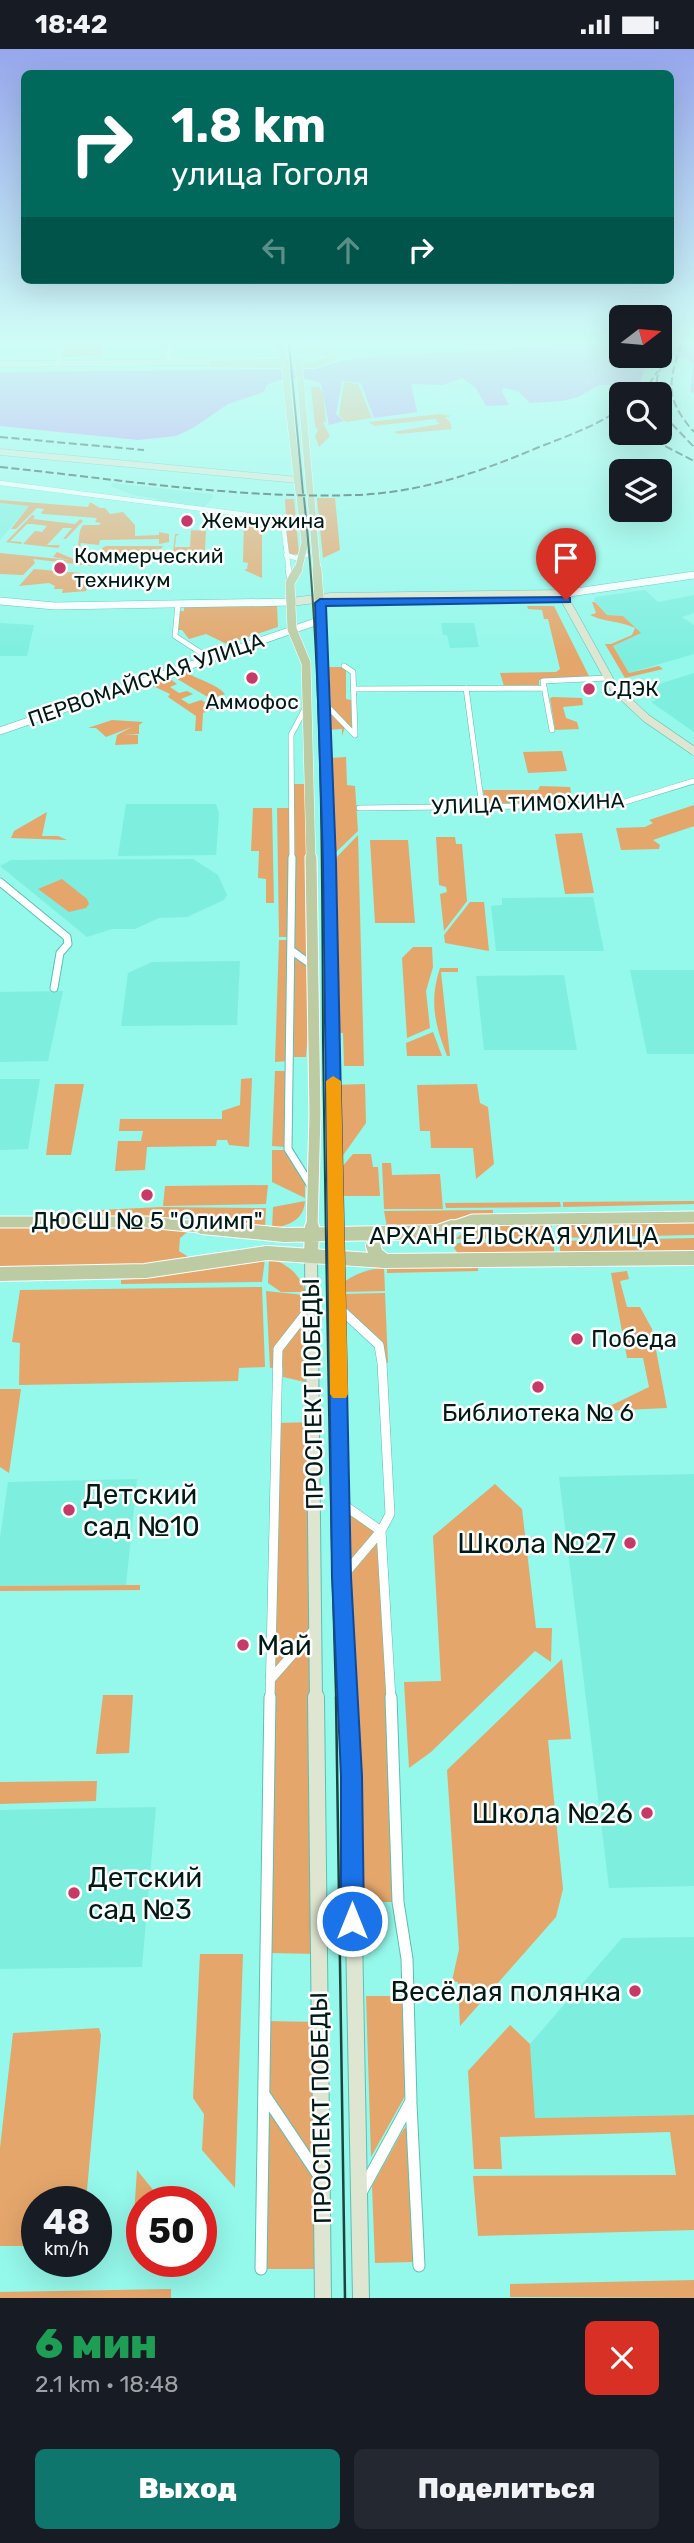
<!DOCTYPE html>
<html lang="ru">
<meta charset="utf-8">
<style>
:root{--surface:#171b24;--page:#242831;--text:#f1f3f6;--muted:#9ea1a6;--accent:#0f766e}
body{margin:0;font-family:Rubik,sans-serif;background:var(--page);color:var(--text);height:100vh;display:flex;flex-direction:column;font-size:26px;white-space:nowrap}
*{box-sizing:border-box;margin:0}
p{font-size:23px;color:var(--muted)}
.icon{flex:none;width:38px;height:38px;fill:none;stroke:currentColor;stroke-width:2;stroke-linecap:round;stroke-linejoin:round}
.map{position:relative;height:2249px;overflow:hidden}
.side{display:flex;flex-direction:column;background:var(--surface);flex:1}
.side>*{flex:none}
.banner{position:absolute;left:21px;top:21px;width:653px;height:214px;border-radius:10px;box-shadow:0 7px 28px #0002;background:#00695c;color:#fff;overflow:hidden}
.needle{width:46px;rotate:74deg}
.fabs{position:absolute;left:609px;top:256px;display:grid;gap:14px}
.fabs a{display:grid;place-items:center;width:63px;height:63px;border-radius:10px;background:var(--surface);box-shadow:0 7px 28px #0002;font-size:35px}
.speed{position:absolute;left:21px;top:2137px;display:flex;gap:14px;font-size:35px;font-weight:700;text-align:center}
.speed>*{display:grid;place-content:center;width:91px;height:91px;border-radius:50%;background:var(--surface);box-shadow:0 7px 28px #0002;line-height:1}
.speed small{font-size:18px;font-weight:400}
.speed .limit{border:10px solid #d22;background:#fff;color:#111}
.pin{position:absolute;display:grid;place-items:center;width:60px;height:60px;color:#fff;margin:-72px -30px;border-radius:50% 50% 50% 0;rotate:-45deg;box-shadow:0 0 7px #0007}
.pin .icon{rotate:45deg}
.me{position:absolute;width:77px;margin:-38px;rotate:0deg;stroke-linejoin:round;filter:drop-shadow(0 0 5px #0008)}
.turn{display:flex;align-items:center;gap:24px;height:147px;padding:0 35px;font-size:32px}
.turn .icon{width:91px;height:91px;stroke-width:2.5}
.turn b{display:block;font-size:49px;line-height:60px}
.lanes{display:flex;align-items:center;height:66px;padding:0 35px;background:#0003;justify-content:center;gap:35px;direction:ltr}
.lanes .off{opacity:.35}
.round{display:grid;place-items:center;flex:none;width:74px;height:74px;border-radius:10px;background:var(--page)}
.headline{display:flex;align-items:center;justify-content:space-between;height:119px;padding:0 35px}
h1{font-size:42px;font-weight:800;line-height:52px;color:#1e9e55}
.primary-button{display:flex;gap:14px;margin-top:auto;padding:14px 35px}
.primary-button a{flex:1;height:80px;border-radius:10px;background:var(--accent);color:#fff;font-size:28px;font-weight:800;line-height:80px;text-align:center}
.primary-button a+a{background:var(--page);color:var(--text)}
.status{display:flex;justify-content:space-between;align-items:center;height:49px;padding:0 35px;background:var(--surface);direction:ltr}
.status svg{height:19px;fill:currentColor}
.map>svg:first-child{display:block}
</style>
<div class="status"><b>18:42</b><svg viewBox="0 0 49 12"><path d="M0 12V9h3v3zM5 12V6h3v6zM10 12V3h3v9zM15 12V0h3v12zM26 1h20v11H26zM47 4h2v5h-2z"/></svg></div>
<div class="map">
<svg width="694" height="2249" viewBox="0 0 694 2249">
<rect width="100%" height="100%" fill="#94f8ea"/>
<path fill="#7eefdf" d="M113 434 212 445 213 448 204 458 154 453 158 450 133 446 110 437Z
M0 454 29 457 0 491Z
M645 541 658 553 694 546V564L682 568 694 576V605L629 624 613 597 640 584 623 567 607 566 594 551 596 548Z
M0 574 34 576 27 607H0Z
M441 574H474L479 598 450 599 447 586H443Z
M694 624V683L651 653 656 651 640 641Z
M126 755H216L219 764 216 806 118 807Z
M193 810 218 826 227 846 224 851 187 868 159 869 135 880H112L87 888 0 817 11 811Z
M593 848 604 902H496L491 857 502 856V849Z
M240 912 237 976 121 977 128 924 152 913Z
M630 921H694V1005H647Z
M564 926 577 1001H484L476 927Z
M63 942 48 1012 0 1013V943Z
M0 1030H40L28 1100 0 1101Z
M694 1425V1837L609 1839 559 1428Z
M137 1430 126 1536 0 1537V1489L8 1433Z
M156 1758 142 1918 0 1920V1761Z
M694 1888V2066L535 2069 530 1995 622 1889Z"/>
<path fill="#e4a66b" d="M65 295H103L101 310 96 307 63 308Z
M344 333 358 335 372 369 346 373 339 366Z
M311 338H319L323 344 326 372 323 374 330 387 319 398 315 387 318 381 315 377Z
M439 365 452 367 445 368 450 373 452 380 399 385 393 383 440 375 435 370 374 377 369 373Z
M317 449H335L340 501 323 509Z
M285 450H294L299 505 288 506Z
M0 451 88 458 90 453 100 459H105L110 465 123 463 135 476V487L159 486V483L169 485V493L159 495V490L100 491 99 496 81 494 77 512 95 514 93 517 33 510 35 514 23 526 0 525V504L70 511 53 508 57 503 76 511 80 481 83 476H99L101 474 95 473 97 469 43 465 41 464 44 460 37 459 16 480H11L29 457 0 454Z
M32 466 35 467 33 470 75 475 80 470 83 472 66 490H63L72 479H63L47 496H60L58 499 23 495 35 482 42 483 47 477C43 476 32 475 27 475L10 492 22 493 21 495 6 493Z
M244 470 262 471V529L244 521 247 520 248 514 243 513Z
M191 481 206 482 205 501H196V504L173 503 175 485H180L176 487 175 498H190Z
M106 497H163L161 500H153V503L167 504 166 510 154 513 157 508H116L117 503H102V499Z
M34 520 81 524V527L89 528 86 542 62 544 63 540H54L55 537 49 534 19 537Z
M592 553H595L607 566 623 567 641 584 613 597 629 624 659 617 663 620 625 629 605 595H611L632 586 635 579C618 571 606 574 590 566L596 564Z
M277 557 278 578 227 595 206 585 189 590 182 581H178L180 562H184V558Z
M527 557H554L590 629 543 630 539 631V636L504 637 500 624 556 623 560 620 548 570H544L542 561 528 560Z
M325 618H346V650L351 651 352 681 345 678 342 687V680L327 681Z
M186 623C198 631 217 635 225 645L211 650 174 628Z
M169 629 177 635 170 638 179 644 187 642 193 645 181 650 189 655 201 651 215 659 203 664 202 682H195L196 667 168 648 170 645 151 636Z
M553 648 582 649 583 656 563 658 566 669 577 673 579 680 555 681 550 649Z
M112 671 143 673 139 676V685H124L138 686V695L115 696 117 686 132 678 106 688 96 679H88Z
M562 702 567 722 528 724 523 703Z
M346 708 347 736 355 737 358 782 331 808 329 709Z
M294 735H306L308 910 294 900Z
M540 737 570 738 572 749 578 750 579 755 485 754 483 741H538Z
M694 756V777L653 791 660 796 659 800 621 801 616 779 645 778 653 774 649 771Z
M253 759H272L274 854H266V830L258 829 259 802H251Z
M277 759H289V888H279Z
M47 763 42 787H58L67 791 11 789 14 782Z
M582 784 594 844 565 845 555 785Z
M358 786 364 1017H344L343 984H337L332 813Z
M436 788H455L456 795H462L467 852 444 882 440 845 447 843 446 838 439 836Z
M370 791H408L415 874H375Z
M62 830 87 850 89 855 86 859 69 863 38 840Z
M470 853H484L489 902 445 894 444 886Z
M279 891H289L287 1012 275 1013Z
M413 898H432L433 918 426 942 430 979 407 989 402 909Z
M294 906 307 916 308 984 306 1008H294Z
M440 919H458V923H441L450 1007H447C435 975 429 953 440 919Z
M433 983 442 1007H407L406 994Z
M275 1022H287L286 1098 272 1097Z
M252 1029 249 1098 229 1096 227 1091H217L216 1097 147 1098 145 1121 115 1122 118 1092H141L143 1082H119L120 1070H222V1062L240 1056 241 1030Z
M55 1035H84L71 1106H46Z
M365 1035 366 1074 339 1112 336 1036Z
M477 1035 480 1054 488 1058 494 1115 476 1130 473 1099H431L430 1082H420L417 1036Z
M272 1101H285L305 1135V1149L272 1133Z
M353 1105H371L373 1118H378L380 1147H341V1119Z
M382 1114H391L392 1126 440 1125 443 1160H384Z
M268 1136 266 1155 163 1157 165 1137Z
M305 1152C304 1171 289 1176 272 1180L273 1158Z
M694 1152V1155L563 1158V1153Z
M560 1153 561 1158 446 1159 445 1154Z
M161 1158 266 1159 265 1179 239 1177 236 1170 191 1165 177 1170 100 1166V1161Z
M493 1161V1165L425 1177 387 1178 384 1162Z
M694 1171V1186L558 1189 556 1172Z
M551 1174 553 1188 455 1190 475 1175Z
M122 1177 190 1181 180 1189 179 1202 190 1209 146 1216 0 1220V1178Z
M694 1189V1207L561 1208 559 1192Z
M553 1192 555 1209 460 1207 454 1199 458 1194Z
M265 1210 262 1233 121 1235V1231L158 1228Z
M269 1210C286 1213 301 1226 305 1243H281L268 1234Z
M478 1216V1222L387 1224V1218Z
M384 1219 385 1242 342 1243 344 1233C357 1224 368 1220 384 1219Z
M627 1222 629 1230 620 1232 627 1258H640L652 1280 667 1359 603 1362 597 1357 612 1356 649 1338 643 1309H627L611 1224Z
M262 1238 265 1318 239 1319 238 1332 19 1336 20 1294 12 1293 20 1241Z
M266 1242 304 1246 305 1333 283 1328V1318L270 1319Z
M385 1244 388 1314H382L379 1296 343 1260 341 1245Z
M0 1340H21L9 1424 0 1418Z
M314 1373 320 1905 267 1904 277 1374Z
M495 1435 522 1460 536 1579H552L551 1613 535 1602 431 1703 409 1719 404 1633 441 1632 433 1487Z
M341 1454 381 1482 398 1853H352Z
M140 1536V1541L0 1542V1537Z
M562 1610 571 1690 548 1691 563 1840 556 1868 460 1977 458 1933 452 1932 459 1900 447 1721Z
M103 1646H133L129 1704 96 1705Z
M97 1732 96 1752 0 1755V1733Z
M200 1905H243L235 2139 202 2101 204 2065 193 2049Z
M366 1947H403L405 2047 371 2108Z
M265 1972 320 1973 323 2220H261Z
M510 1976 530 1995 535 2069 694 2066V2181L478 2187 473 2127 676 2126 670 2083 500 2088 502 2120H474L468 2022Z
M99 1979 101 1986 86 2152H37V2197H0V2099L13 1984Z
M407 2077 413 2213 375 2214 372 2137 403 2081Z
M137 2121 162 2152H142V2196H132Z
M694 2231V2249L510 2248V2235Z
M171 2240V2249H0V2243Z"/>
<path fill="#be93f1" d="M595 295H621V306H653L648 308 640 335 599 336 578 348 562 352 530 354 518 342 503 339 502 343 509 356 486 357 476 339 462 329 443 336 411 335 417 363 374 369 361 334 342 332 336 365 344 372 329 376 321 334C306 328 279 327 266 337L264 343 228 355 193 379 176 387 138 391 0 377V323L309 320 360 308Z
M660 295 694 296V343L690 344 693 315 685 308 660 306Z"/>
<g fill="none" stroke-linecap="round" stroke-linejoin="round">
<defs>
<path id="minor-far4" d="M169 314 170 295
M58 316 62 295
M0 434 272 469 283 475 289 522
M286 506 296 509 306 506"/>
<path id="minor-far3" d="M288 520 290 534
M178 555 175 587 209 609
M344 617 353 623 355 686
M466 639 482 758
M353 640 544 639
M325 655 355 686
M552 681 543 632 607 629
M359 759 615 756 694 732
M292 811 291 686 308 654"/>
<path id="minor-far2" d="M292 809 288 1100 313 1140
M0 833 67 888 68 895 60 904 54 939
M291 901 313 917"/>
<path id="minor-far1" d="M338 1258 379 1296 382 1314 390 1465 381 1482 391 1650
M341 1454 381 1482 342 1528
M270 1631 314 1581
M270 1650 278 1300 310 1259"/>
<path id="minor" d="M264 2045 319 2127
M411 2055 419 2217
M362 2142 411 2052 407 1910 398 1853 391 1648
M261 2220 270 1648"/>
<path id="tertiary" d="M562 545 694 526
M0 552 55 557 291 553
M0 682 321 571"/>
<path id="secondary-far3" d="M0 315 215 313
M0 403 298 431"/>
<path id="secondary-far2" d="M291 553 331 548 562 545 614 639 646 669 694 702"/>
<path id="secondary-far1" d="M311 1207 316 1650
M337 1209 341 1528 347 1650"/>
<path id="secondary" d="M316 1648 323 2249
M347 1648 351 1727 361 2249"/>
<path id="primary-far3" d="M280 295 285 313 212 315 315 316 334 309 325 302H299
M301 338 310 444
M287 339 299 444
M311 449 317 522
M298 522 305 493 300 449"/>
<path id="primary-far2" d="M298 520 290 534 292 580 306 614 311 811
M317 520 325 638 330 811"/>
<path id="primary-far1" d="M311 809 315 1065 312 1180
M330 809 336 1180
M0 1173H147L220 1180
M447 1180 473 1171 694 1168"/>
<path id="primary" d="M202 1178 284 1186 438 1183 452 1178
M336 1178 337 1209
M384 1185 377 1189 373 1197 376 1205 385 1212
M311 1207 312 1178
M0 1225 145 1222 267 1204 385 1212 694 1209"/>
</defs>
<use href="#minor-far4" stroke="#5bc0b3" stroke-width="5"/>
<use href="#minor-far3" stroke="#5bc0b3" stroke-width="6"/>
<use href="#minor-far2" stroke="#5bc0b3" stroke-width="9"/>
<use href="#minor-far1" stroke="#5bc0b3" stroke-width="10"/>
<use href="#minor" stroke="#5bc0b3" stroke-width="13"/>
<use href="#tertiary" stroke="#5bc0b3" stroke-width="8"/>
<use href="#secondary-far3" stroke="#5bc0b3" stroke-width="7"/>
<use href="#secondary-far2" stroke="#5bc0b3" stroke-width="9"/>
<use href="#secondary-far1" stroke="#5bc0b3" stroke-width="14"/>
<use href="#secondary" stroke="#5bc0b3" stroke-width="18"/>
<use href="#primary-far3" stroke="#fff" stroke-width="8"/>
<use href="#primary-far2" stroke="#fff" stroke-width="10"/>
<use href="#primary-far1" stroke="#fff" stroke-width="13"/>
<use href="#primary" stroke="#fff" stroke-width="16"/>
<use href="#minor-far4" stroke="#fff" stroke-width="4.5"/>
<use href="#minor-far3" stroke="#fff" stroke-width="5"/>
<use href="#minor-far2" stroke="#fff" stroke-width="7"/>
<use href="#minor-far1" stroke="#fff" stroke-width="9"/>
<use href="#minor" stroke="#fff" stroke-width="11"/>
<use href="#tertiary" stroke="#fff" stroke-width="7"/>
<use href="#secondary-far3" stroke="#dee5d1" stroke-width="6"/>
<use href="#secondary-far2" stroke="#dee5d1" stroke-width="8"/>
<use href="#secondary-far1" stroke="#dee5d1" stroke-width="12"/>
<use href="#secondary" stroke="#dee5d1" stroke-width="16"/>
<use href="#primary-far3" stroke="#bdcba3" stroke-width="7"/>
<use href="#primary-far2" stroke="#bdcba3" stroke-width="9"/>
<use href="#primary-far1" stroke="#bdcba3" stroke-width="11"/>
<use href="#primary" stroke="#bdcba3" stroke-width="14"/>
<path stroke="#1c433d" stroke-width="2" d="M289 295 303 444
M304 449C323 629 322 811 323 992 326 1211 329 1431 336 1650"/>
<path stroke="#1c433d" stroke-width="2.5" d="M336 1648 345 2249"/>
<path stroke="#1c433d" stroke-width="2" stroke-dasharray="8 3.5" stroke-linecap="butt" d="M681 295C668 335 665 350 694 383
M642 345 658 322
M657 345V329L669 295
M660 355 670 373 694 398
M647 383 665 397 694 412
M0 388 144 401
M0 418C117 430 237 450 355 446 419 444 481 423 539 398 568 387 595 377 621 360"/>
<defs>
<path id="primary-bridge" d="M285 313 287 339
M298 313 301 338"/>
</defs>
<use href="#primary-bridge" stroke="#fff" stroke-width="8" stroke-linecap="butt"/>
<use href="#primary-bridge" stroke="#bdcba3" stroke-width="7"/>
</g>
<linearGradient id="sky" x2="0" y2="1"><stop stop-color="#97a7ec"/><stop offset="0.48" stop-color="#cffcf6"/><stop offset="1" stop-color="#cffcf6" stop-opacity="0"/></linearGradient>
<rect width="694" height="609" fill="url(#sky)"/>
<path fill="#1a73e8" stroke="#114b97" stroke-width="2" d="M566 548 570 549V553L326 557 336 813 351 1528 362 1727 364 1872 360 1880 352 1883 344 1880 341 1872V1727L332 1528 323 813 315 554 320 550Z"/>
<path fill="#f59e0b" d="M333 1027 341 1032 348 1345 346 1349H333L330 1345 326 1032Z"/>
<g fill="#c63969" stroke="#fff" stroke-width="2.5">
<circle cx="187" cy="472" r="7"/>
<circle cx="60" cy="519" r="7"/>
<circle cx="252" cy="629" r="7"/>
<circle cx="589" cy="640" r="7"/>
<circle cx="147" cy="1146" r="7"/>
<circle cx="577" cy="1290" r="7"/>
<circle cx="538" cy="1338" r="7"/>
<circle cx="69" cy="1461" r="7"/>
<circle cx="630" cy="1494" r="7"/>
<circle cx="243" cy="1596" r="7"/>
<circle cx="647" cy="1764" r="7"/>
<circle cx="74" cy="1844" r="7"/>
<circle cx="635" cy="1942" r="7"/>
</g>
<g text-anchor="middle" stroke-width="5" stroke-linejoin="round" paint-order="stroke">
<g font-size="21" fill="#001a16" stroke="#fff" text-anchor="start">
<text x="201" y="479">Жемчужина</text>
<text x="74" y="514">Коммерческий<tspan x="74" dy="24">техникум</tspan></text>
<text x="603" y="647">СДЭК</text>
<text x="252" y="660" text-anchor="middle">Аммофос</text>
</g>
<g font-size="21" fill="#001a16" stroke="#fff">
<text transform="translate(146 631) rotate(-19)" y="7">ПЕРВОМАЙСКАЯ УЛИЦА</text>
<text transform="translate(528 755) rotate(-2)" y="7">УЛИЦА ТИМОХИНА</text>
</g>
<g font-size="24" fill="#001a16" stroke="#fff">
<text x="147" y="1180">ДЮСШ № 5 "Олимп"</text>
<text x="591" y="1298" text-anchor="start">Победа</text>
<text x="538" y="1372">Библиотека № 6</text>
</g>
<g font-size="24" fill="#001a16" stroke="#fff">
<text x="514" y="1195">АРХАНГЕЛЬСКАЯ УЛИЦА</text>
<text transform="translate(313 1345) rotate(-91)" y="8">ПРОСПЕКТ ПОБЕДЫ</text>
<text transform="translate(321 2059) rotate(-91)" y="8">ПРОСПЕКТ ПОБЕДЫ</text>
</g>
<g font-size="28" fill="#001a16" stroke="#fff" text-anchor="start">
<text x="83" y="1455">Детский<tspan x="83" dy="32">сад №10</tspan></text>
<text x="616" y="1504" text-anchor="end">Школа №27</text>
<text x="257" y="1606">Май</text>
<text x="633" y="1774" text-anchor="end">Школа №26</text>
<text x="88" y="1838">Детский<tspan x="88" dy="32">сад №3</tspan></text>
<text x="621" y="1952" text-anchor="end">Весёлая полянка</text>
</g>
</g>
</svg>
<div class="fabs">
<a><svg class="needle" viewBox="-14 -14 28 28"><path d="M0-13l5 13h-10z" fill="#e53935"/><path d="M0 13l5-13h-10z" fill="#9ea1a6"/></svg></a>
<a><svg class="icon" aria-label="search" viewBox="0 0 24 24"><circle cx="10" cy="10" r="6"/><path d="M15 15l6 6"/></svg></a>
<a><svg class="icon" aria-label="layers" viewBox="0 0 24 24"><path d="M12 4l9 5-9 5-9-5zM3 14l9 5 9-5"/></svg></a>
</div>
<div class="speed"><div>48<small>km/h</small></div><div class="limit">50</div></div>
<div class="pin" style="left:566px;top:551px;background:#d93025"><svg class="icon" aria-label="arrive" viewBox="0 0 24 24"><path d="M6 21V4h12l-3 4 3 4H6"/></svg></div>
<svg class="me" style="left:352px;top:1872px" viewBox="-20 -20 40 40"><circle r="17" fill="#1a73e8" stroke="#fff" stroke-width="3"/><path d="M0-11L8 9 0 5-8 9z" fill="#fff"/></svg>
<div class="banner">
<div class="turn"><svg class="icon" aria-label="right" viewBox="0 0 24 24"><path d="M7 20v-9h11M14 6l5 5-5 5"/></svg><div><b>1.8 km</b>улица Гоголя</div></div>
<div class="lanes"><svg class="icon off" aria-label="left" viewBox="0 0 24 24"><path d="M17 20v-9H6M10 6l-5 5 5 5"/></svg><svg class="icon off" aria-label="ahead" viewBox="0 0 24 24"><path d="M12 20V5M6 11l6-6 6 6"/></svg><svg class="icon" aria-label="right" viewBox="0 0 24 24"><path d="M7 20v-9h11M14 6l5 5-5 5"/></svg></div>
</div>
</div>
<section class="side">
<div class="headline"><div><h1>6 мин</h1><p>2.1 km · 18:48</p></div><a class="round" style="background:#d93025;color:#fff"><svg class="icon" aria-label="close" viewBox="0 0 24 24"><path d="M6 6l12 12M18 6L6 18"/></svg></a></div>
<div class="primary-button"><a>Выход</a><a>Поделиться</a></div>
</section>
